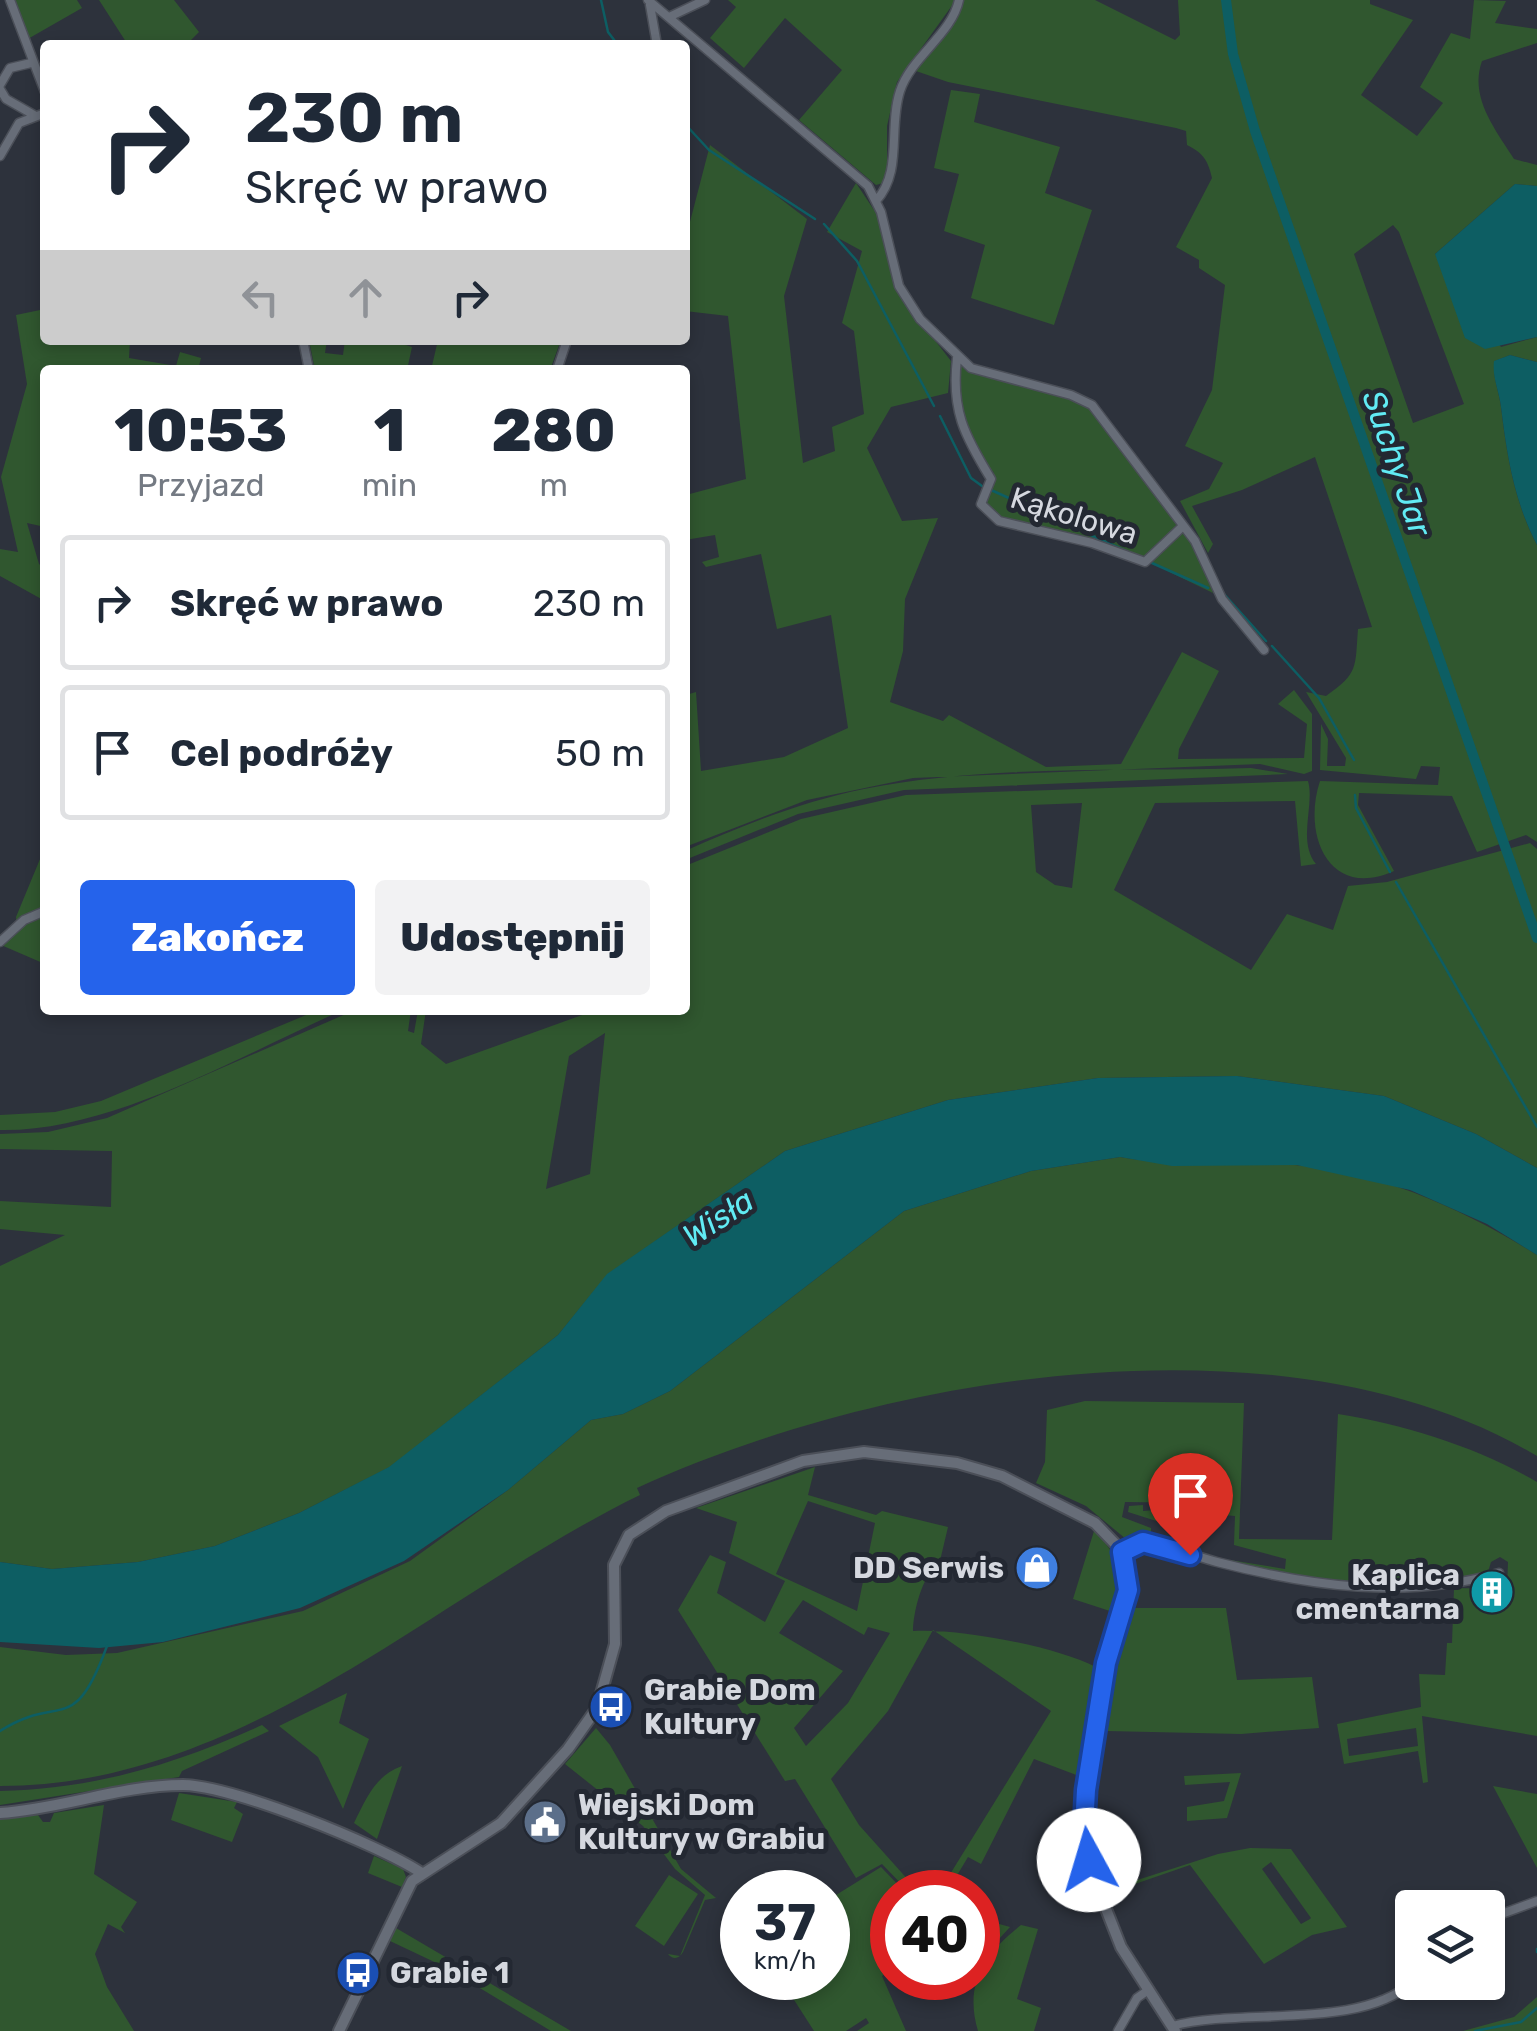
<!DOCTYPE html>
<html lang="pl">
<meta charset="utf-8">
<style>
:root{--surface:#fff;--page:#f2f2f3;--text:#1f2937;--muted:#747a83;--line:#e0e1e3;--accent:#2563eb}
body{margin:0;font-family:Rubik,sans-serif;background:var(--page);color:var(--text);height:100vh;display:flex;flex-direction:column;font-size:38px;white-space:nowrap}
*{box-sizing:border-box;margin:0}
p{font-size:32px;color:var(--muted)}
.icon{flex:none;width:55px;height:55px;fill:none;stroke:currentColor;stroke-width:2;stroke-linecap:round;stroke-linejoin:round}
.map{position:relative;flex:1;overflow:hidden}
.sheet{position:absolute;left:40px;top:365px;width:650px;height:650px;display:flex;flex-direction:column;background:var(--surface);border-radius:10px;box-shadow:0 5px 15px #0003}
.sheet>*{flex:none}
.banner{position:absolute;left:40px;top:40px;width:650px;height:305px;border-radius:10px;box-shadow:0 5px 15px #0003;background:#fff;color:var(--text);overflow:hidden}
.controls{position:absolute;left:1395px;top:1890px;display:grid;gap:20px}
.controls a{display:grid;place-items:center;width:110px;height:110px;border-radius:10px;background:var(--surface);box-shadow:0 5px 15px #0003;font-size:50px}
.speed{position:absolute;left:720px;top:1870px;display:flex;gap:20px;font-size:50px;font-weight:700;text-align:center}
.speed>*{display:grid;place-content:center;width:130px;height:130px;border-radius:50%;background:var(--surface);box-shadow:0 5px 15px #0003;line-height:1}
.speed small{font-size:25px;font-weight:400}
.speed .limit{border:15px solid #d22;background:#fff;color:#111}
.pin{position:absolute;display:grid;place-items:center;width:85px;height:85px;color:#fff;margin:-102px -42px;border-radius:50% 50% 50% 0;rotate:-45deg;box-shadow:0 0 10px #0007}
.pin .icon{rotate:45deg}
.me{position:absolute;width:110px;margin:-55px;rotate:354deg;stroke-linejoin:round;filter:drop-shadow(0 0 8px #0008)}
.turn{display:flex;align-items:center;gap:35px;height:210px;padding:0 40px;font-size:45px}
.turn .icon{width:130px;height:130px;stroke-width:2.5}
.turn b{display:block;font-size:70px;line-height:85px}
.lanes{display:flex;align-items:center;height:95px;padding:0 40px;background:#0003;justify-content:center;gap:50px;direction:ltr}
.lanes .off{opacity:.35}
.eta{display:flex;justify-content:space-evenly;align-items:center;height:170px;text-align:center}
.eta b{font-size:60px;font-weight:800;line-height:70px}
.button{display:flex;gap:20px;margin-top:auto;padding:20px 40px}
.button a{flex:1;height:115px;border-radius:10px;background:var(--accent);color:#fff;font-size:40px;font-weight:800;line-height:115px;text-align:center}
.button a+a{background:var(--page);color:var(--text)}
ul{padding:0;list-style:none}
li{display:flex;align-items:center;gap:30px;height:135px;margin:0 20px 15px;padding:0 20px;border:5px solid var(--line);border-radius:10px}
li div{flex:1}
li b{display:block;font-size:38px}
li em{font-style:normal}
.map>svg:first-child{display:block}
</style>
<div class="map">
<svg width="1537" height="2031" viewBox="0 0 1537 2031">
<rect width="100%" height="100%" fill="#2d323c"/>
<path fill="#30572f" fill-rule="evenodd" d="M12 0H77L82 8 26 40Z
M99 0H174L199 32 186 45H128Z
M728 0H956L897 82 887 126V182L876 185 799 120 842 70 785 18 744 68 710 38 736 7Z
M961 0H1095L1175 40 1180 35 1178 0H1370V4L1413 20 1361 95 1417 136 1443 103 1420 87 1451 33 1470 39 1474 0 1506 1 1495 23 1537 29V43L1482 61C1469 97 1495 129 1514 159L1537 165V186L1515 184 1435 254 1501 347 1537 337V362L1510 355 1495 361C1492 378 1499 390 1501 407 1507 456 1514 501 1537 545V842L1526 835 1477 852 1452 796 1359 793 1358 805 1394 871C1329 900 1302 835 1320 781L1438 785 1440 767 1421 766 1416 779 1320 770 1321 724 1328 739 1327 766H1345L1346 758 1306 692 1326 696C1359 673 1355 667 1358 629L1372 627 1315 457 1242 490 1192 506 1213 544 1208 553 1180 501 1209 489 1223 463 1185 446 1212 390 1225 285 1199 268V260L1176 247 1212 178C1208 160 1203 153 1187 145L1186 131 1176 128 948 82 913 70 961 9ZM1393 225 1399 232 1464 404 1413 423 1354 254Z
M951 90 980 94 974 122 1060 147 1045 193 1092 210 1054 325 971 298 985 245 944 231 959 174 934 168Z
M710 145 807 219 784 296 803 463 835 451 832 427 864 414 854 331 842 323 862 251 827 232 856 183 882 222 899 294 951 361 948 393 891 407 867 448 902 521 938 518 905 599 903 651 890 702 943 721 949 715 1046 767 1121 764 1182 652 1219 671 1179 749 1178 759 1304 758 1307 724 1278 704 1294 690 1312 714V771L1304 774 1260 764 913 778 807 800 685 847 686 695 696 692 701 771 784 757 848 728 831 615 777 629 761 554 706 567 702 562 719 557 715 535 685 540 686 495 746 479 728 316 685 311V241Z
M45 309V340H130L129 358 176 366 180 352 201 358 198 370H45V527L27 523 39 564 45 569V601L0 576V549L18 552 1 477 27 384 16 315Z
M309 340H327L325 353 343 355 345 340H390L412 347 407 370H315Z
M438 340H561L550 370H431Z
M959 366 1058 393 1091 409 1178 524 1148 555 1135 558 1006 521 985 508 994 473C963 437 960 411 959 366Z
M1180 532C1200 543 1207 572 1213 593L1149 562Z
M1251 768 1288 774 904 790 798 814 685 860V851C743 825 801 802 864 789 990 764 1124 772 1251 768Z
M1308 781C1315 805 1297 841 1316 864L1301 866 1295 801 1155 803 1114 890 1251 970 1287 914 1333 930 1348 886 1387 882 1530 843 1537 849V1168L1476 1134 1384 1096 1237 1076 1098 1078 948 1100 785 1151 608 1274 558 1335 390 1467 299 1513 215 1546 138 1562 52 1569 0 1562V1266L65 1235 0 1229V1201L111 1207 112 1151 0 1149V1134L48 1132 107 1118 355 1010H411L408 1031 414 1033 418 1010H426L421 1044 446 1064 596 1010H685V866L801 819 906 795ZM1082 803 1072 888 1055 885 1036 872 1031 805ZM605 1033 590 1174 546 1189 569 1056Z
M45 847V964L1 945 17 931 16 917Z
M318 1010H343C241 1055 112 1132 0 1130V1115L55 1112 101 1101Z
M1120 1157C1181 1168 1233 1161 1294 1165 1378 1170 1467 1211 1537 1255V1456C1287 1308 889 1373 637 1488L640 1495C431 1597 246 1786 0 1786V1647L66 1655 117 1653 303 1611 410 1561 508 1490 591 1420 623 1414 670 1391 904 1211 1031 1171Z
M1085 1401 1244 1403 1239 1539 1332 1540 1338 1414C1406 1425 1477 1447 1537 1482V1736L1422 1716 1428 1782 1423 1783 1418 1751 1344 1764 1337 1724 1421 1707 1419 1674 1445 1675 1447 1643H1452L1454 1588 1507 1589 1508 1562 1500 1557 1491 1562 1488 1572C1407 1591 1332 1581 1251 1568L1230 1560 1285 1569 1286 1559 1234 1545 1235 1516 1199 1513V1503L1125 1502 1122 1517 1151 1528V1533L1146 1540 1126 1539 1086 1506 1036 1483 1045 1462 1047 1410ZM1416 1728 1418 1746 1349 1756 1347 1739Z
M815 1467 808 1495 876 1515 882 1511 948 1527 939 1565C922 1573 913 1614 913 1631 958 1628 1055 1646 1096 1667L1079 1776 1034 1759 981 1864 968 1857 947 1892H939L1051 1711 933 1630 888 1711 831 1779 859 1825 919 1892H909L882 1864 856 1878 795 1779 785 1781 678 1610 710 1555 726 1562 717 1593 765 1622 785 1581 729 1553 737 1522 696 1508ZM808 1501 875 1523 857 1611 776 1574ZM803 1600 864 1635 868 1627 890 1633 848 1703 806 1746 794 1728 843 1671 779 1633Z
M1143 1505V1511L1196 1507 1194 1533 1128 1512 1129 1506Z
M1094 1531C1121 1556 1124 1578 1113 1612L1073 1599Z
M1133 1608H1226L1237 1680 1312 1677 1319 1728 1241 1734 1107 1731 1114 1650Z
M347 1693 339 1723 369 1739 343 1809 318 1757 279 1726Z
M262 1725 269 1731 182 1771 179 1777 0 1805V1791C94 1789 177 1764 262 1725Z
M596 1728 610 1745 681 1869 716 1898 705 1900 683 1952C679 1959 673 1960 668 1954L680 1956 705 1895 675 1869 643 1826 565 1764Z
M402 1766 377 1839 354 1823C367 1797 375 1776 402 1766Z
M1241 1773 1227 1818 1187 1821V1807L1224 1801 1230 1782 1185 1785 1184 1776Z
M1493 1786 1537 1794V1868Z
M179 1793 237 1802 234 1808 243 1814 232 1842 171 1820Z
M104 1805 94 1874 137 1902 121 1927 125 1933 108 1924 95 1954 107 1987 134 2031H0V1819L38 1815 43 1822H50L54 1813Z
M1250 1848 1291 1849 1347 1927 1312 1935 1264 1964 1190 1865 1109 1893 1099 1865 1126 1859 1128 1883 1218 1854ZM1271 1862 1311 1918 1310 1919 1301 1924 1262 1869Z
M374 1856 403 1869 406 1877 402 1887 368 1873Z
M881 1867 905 1892H892V1969L882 1976 906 2031H857L869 2023 866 2018 846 2031H814L780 1978H828V1900Z
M669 1875 698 1894 664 1946 635 1926Z
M978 1918 1010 1927 978 1962Z
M1021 1925 1038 1929 1017 1999 1041 2008 1034 2031H978C964 1984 984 1954 1021 1925Z
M396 1928 571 2031H551L445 1967 390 1941Z
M1537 1997V2031H1463L1514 2017Z"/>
<path fill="#0d5e63" d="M1515 184 1537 186V337L1485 349 1465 338 1435 254Z
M1510 355 1537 362V545C1514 501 1507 456 1501 407 1499 390 1492 378 1494 361Z
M1237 1076 1384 1096 1476 1134 1537 1168V1255L1487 1224 1410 1190 1297 1165 1172 1166 1120 1157 1031 1171 904 1211 670 1391 623 1414 591 1420 508 1490 404 1561 300 1608 163 1642 99 1648 0 1642V1562L52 1569 138 1562 215 1546 299 1513 389 1467 558 1335 607 1274 785 1151 948 1100 1098 1078Z"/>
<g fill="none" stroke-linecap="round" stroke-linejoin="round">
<path stroke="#0d5e63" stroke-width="2.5" d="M601 0 608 32 618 45
M685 124 709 150 815 219
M824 224 857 261 934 406
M940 416 971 478 982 486
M991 490 1126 551
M1152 563 1208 588
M1224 594 1266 641
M1272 646 1319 698 1354 760
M1355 795 1356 808 1390 872
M1396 882 1537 1127
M0 1731C61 1692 73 1739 107 1646
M1537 1949V1952
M1475 2031 1521 2022 1537 2008"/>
<path stroke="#0d5e63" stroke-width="10" d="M1226 0 1233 54 1255 131 1537 938"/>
<defs>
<path id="minor" d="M10 0 45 92
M648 0 868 186 881 212 899 286 920 319 971 368 1071 395 1092 405 1195 541 1222 599 1264 650
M650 5 657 45
M669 17 705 0
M0 85 10 68 31 63
M0 89 6 99 34 115
M0 156 19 123 45 113
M876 201C903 172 888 128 900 91 911 57 952 34 959 0
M303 340 309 370
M957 358C951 410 964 435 991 479L981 504 999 521 1092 543 1145 562 1183 526
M557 370 567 340
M0 942 24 920 45 911
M1122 1551C1149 1533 1188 1555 1217 1562 1309 1586 1406 1600 1499 1573
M1488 1919 1537 1901
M1172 2026C1243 2007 1357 2031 1413 1982
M1118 2031 1137 1998 1147 1991"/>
<path id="tertiary" d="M0 1813C61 1809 122 1785 183 1785 233 1786 377 1844 420 1872
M339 2031 412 1881 501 1823 568 1749 597 1708 615 1644 614 1565 629 1535 666 1511 803 1461 864 1452 957 1463 1002 1476 1095 1523 1122 1551 1128 1590 1106 1663 1084 1808V1838L1097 1886 1121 1947 1175 2031"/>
</defs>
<use href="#minor" stroke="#4b4f58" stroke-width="11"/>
<use href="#tertiary" stroke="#4b4f58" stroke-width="14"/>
<use href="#minor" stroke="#676d78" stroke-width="8"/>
<use href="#tertiary" stroke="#676d78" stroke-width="10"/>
</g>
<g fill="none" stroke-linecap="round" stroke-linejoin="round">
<defs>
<path id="route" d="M1089 1860 1084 1828 1086 1790 1106 1663 1128 1590 1122 1552 1143 1542 1190 1555"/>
</defs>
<use href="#route" stroke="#184099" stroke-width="25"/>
<use href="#route" stroke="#2563eb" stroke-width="18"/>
</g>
<defs>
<symbol id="shop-disc" viewBox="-11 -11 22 22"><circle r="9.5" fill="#3f7fe0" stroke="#232832"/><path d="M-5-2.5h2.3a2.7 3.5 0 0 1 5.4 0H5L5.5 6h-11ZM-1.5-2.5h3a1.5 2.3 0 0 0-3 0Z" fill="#fff"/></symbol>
<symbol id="building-disc" viewBox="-11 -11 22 22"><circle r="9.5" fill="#0f9aa8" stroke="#232832"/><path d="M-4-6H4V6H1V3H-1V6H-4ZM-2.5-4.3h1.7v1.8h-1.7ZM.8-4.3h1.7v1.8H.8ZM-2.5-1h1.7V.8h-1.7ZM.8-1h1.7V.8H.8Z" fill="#fff"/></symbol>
<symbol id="bus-disc" viewBox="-11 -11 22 22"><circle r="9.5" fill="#1a4fb4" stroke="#232832"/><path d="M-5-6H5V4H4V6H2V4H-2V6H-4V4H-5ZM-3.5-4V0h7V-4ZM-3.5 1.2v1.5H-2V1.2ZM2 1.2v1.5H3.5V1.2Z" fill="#fff"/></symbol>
<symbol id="civic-disc" viewBox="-11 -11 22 22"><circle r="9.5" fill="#5c6f8a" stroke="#232832"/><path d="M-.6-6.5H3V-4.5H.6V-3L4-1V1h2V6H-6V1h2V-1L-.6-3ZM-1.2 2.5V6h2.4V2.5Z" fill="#fff"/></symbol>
</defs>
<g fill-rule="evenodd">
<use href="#shop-disc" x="1012" y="1543" width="50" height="50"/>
<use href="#building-disc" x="1467" y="1567" width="50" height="50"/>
<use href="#bus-disc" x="586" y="1682" width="50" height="50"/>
<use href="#civic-disc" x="520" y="1797" width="50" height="50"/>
<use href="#bus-disc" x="333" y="1948" width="50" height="50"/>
</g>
<g text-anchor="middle" stroke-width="10" stroke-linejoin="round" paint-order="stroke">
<g font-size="30" fill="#d5d8df" stroke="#232832">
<text transform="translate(1074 516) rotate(17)" y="10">Kąkolowa</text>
</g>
<g font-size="30" font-weight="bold" fill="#d5d8df" stroke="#232832" text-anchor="start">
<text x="1004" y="1578" text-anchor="end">DD Serwis</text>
<text x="1460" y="1585" text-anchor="end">Kaplica<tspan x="1460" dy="34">cmentarna</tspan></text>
<text x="644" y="1700">Grabie Dom<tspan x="644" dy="34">Kultury</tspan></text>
<text x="578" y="1815">Wiejski Dom<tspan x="578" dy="34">Kultury w Grabiu</tspan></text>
<text x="390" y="1983">Grabie 1</text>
</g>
<g font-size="32" font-style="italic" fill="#61ebf4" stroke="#232832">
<text transform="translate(1397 463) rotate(71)" y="11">Suchy Jar</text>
<text transform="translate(718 1218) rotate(-33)" y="11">Wisła</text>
</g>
</g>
</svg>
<div class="controls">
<a><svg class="icon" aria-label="layers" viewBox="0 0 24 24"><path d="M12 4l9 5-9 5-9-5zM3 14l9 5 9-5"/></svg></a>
</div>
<div class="speed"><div>37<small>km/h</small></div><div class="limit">40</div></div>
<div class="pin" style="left:1190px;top:1555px;background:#d93025"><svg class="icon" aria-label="arrive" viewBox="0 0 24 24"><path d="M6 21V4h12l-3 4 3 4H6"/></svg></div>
<svg class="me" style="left:1089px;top:1860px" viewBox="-20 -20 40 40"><circle r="19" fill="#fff"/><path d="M0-13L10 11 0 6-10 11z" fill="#2563eb"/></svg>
<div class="banner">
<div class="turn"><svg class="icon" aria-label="right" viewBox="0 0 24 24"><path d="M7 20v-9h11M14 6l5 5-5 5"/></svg><div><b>230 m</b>Skręć w prawo</div></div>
<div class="lanes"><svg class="icon off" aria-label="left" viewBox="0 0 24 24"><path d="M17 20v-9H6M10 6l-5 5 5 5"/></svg><svg class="icon off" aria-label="ahead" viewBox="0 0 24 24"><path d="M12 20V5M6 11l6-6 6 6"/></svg><svg class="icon" aria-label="right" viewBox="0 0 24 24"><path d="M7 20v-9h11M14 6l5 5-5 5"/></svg></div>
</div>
<section class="sheet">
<div class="eta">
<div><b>10:53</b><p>Przyjazd</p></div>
<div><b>1</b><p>min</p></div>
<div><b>280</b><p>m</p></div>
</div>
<ul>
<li><svg class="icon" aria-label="right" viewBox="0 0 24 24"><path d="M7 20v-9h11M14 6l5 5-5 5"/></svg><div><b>Skręć w prawo</b></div><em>230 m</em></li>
<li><svg class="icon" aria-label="arrive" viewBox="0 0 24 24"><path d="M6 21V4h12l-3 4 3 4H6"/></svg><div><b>Cel podróży</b></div><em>50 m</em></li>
</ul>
<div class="button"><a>Zakończ</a><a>Udostępnij</a></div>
</section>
</div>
